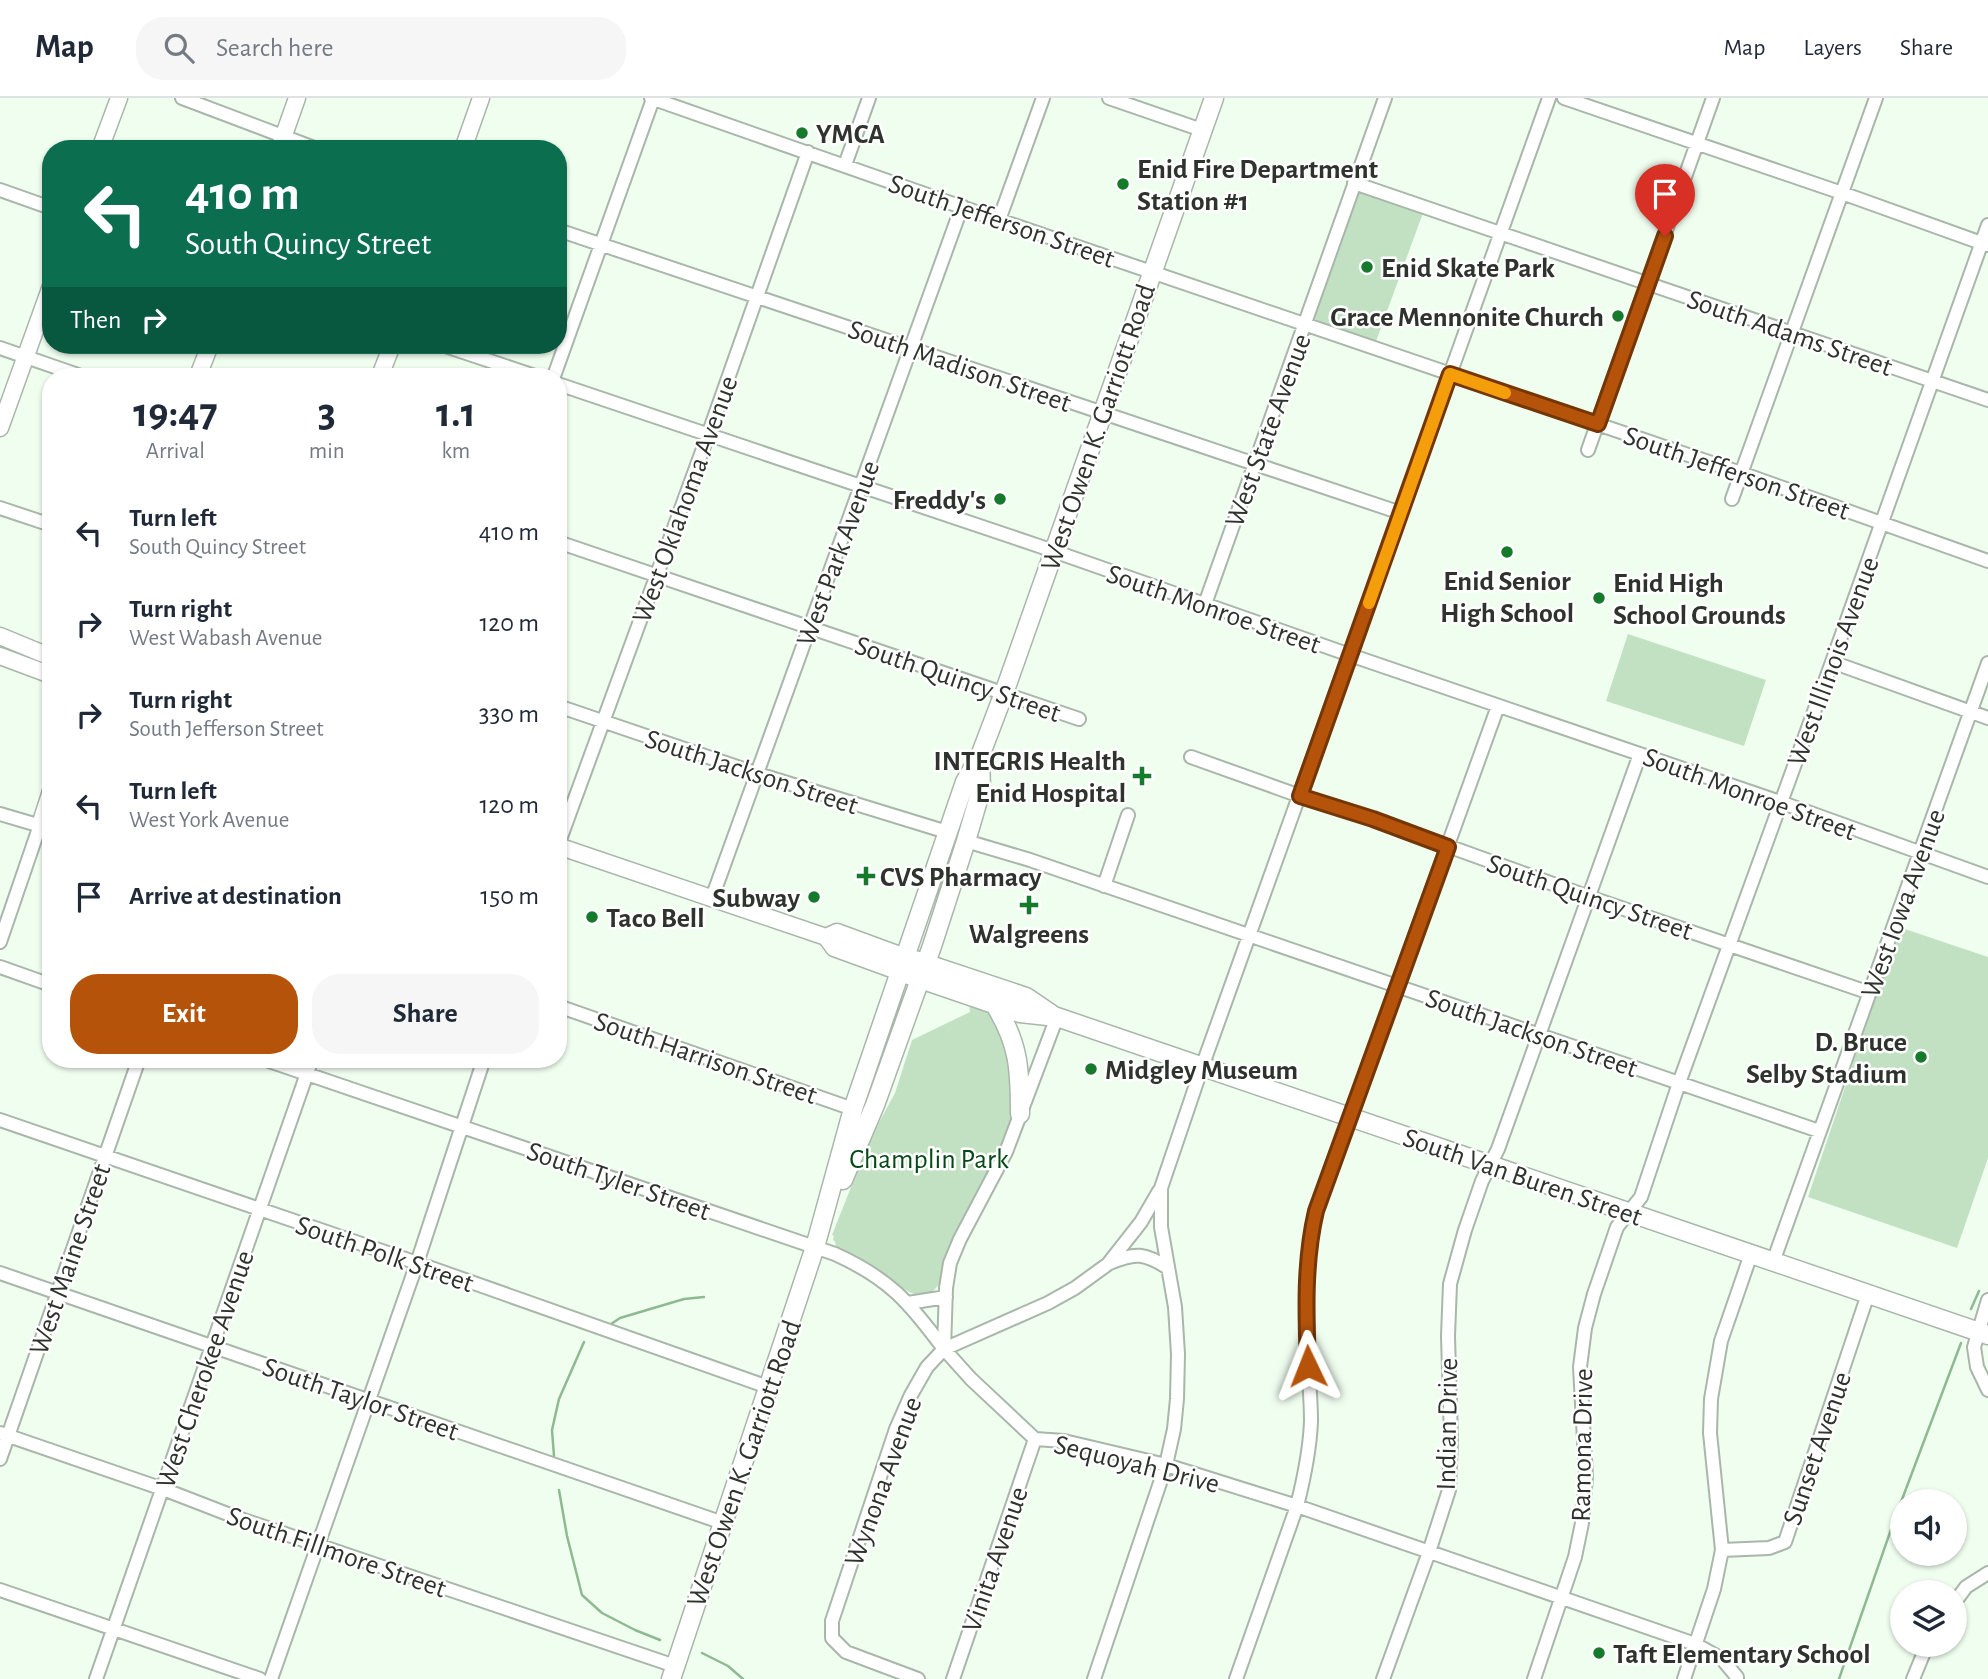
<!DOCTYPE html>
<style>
:root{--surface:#fff;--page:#f6f6f7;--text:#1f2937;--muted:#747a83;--line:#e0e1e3;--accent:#b45309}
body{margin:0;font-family:"Alegreya Sans",sans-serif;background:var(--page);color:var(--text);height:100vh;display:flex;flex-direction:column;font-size:26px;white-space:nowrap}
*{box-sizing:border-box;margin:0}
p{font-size:23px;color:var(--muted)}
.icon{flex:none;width:38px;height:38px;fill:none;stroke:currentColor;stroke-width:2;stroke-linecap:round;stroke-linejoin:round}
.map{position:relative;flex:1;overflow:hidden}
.details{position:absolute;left:42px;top:270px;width:525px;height:700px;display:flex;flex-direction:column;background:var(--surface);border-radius:28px;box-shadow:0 2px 5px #0004}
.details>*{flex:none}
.top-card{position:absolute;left:42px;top:42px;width:525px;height:214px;border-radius:28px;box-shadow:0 2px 5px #0004;background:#0b6e4f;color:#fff;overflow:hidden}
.controls{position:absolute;left:1890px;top:1391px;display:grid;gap:14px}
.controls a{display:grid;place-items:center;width:77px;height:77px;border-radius:50%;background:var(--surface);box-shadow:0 2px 5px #0004;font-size:35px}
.pin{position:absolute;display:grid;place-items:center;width:60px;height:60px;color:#fff;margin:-72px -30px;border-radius:50% 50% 50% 0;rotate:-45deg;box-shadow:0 0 7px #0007}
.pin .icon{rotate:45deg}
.me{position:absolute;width:77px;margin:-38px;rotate:358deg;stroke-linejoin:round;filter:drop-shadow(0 0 5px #0008)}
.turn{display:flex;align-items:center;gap:24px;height:147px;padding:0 28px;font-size:32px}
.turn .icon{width:91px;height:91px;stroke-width:2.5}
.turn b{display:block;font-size:49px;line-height:60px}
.then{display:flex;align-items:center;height:66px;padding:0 28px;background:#0003;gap:14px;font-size:26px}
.eta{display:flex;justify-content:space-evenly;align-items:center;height:119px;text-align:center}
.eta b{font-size:42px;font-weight:600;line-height:49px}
.action{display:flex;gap:14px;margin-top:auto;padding:14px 28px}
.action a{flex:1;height:80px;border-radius:28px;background:var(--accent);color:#fff;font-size:28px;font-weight:600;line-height:80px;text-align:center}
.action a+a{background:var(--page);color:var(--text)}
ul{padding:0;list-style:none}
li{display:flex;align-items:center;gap:21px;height:91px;padding:0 28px}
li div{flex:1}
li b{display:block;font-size:26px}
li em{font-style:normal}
header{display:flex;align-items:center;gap:42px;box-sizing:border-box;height:98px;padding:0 35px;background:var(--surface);border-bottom:2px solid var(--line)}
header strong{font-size:33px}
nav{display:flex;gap:38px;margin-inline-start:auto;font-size:24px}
.search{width:490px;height:63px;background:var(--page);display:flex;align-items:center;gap:18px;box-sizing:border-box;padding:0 24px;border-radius:28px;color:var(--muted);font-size:26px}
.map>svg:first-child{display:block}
</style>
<header>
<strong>Map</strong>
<div class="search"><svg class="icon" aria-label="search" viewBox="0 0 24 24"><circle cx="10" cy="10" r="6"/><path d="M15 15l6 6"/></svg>Search here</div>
<nav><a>Map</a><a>Layers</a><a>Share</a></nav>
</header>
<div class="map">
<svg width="1988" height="1581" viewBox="0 0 1988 1581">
<rect width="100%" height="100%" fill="#f0fef0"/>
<path fill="#c2e1c3" d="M1358 92 1423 115 1375 246 1312 222Z
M1628 536 1766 582 1744 648 1606 603Z
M1899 829 1988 859V1060L1957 1150 1808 1099Z
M969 907 996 916 1005 933 1015 999 1011 1023 1001 1053 941 1183C937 1190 930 1198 920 1197 905 1196 890 1179 878 1172 864 1163 847 1159 835 1148L836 1146 833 1141 834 1138 832 1137 871 1039 895 995 912 942 970 914Z"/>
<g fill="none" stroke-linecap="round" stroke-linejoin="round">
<path stroke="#8eb991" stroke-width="2.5" d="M1971 1211 1979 1193
M611 1226 620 1220 684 1201 704 1199
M554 1358 552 1332 559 1301 584 1244
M559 1392 567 1438 582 1497 602 1515 635 1532 660 1542
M702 1555 728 1568 743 1581
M1839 1581 1895 1420 1961 1245"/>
<defs>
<path id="minor" d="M182 0 317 51
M651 0 999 122 1741 375 1988 463
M1109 0 1202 32
M1564 0 1842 95 1987 147
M845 67 869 0
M1354 85 1988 302
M0 92 51 110
M999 122 1043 0
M558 132 1401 415
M442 247 535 278
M0 250 81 278
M554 278 653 1
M558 286 1039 448 1350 557 1780 704 1988 779
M1588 352 1713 0
M1732 401 1876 0
M0 410 51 427
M558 444 1079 621
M1205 506 1385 0
M1832 564 1988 620
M558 608 758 676 947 734
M1191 659 1300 698 1373 721 1589 799 1870 895
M0 716 51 731
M966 743 1030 762 1819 1033
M558 747 708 337 808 54
M1104 788 1128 717
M712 800 962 108
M0 844 40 727
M0 869 51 887
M558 908 853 1011
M1057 919 1006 1054 960 1141 950 1165 946 1190 944 1251 971 1281 1035 1341 1064 1343 1166 1367 1297 1408 1695 1546 1722 1561 1737 1579V1581
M263 961 835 1156C890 1181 909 1204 944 1251
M0 1022 417 1165 768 1289
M1773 1164 1988 565
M1110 1165C1135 1154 1145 1155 1168 1170
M0 1175 723 1425
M1988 1202 1974 1249 1977 1269 1988 1292
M908 1205 946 1199
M0 1335 163 1391 238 1420 675 1568
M0 1361 139 961
M1722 1452 1769 1450 1785 1444 1868 1196
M0 1492 260 1581
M1955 1504 1966 1489 1988 1475
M96 1581 312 961
M271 1581 417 1165 484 961
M918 1581 846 1554 832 1540V1523L896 1331 911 1297 927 1269 944 1251 1048 1205 1075 1190 1108 1166 1141 1124 1159 1093
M953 1581 1035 1341
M1094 1581 1166 1367 1174 1331 1177 1301 1178 1256 1175 1209 1161 1129V1090L1202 969 1549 0
M1236 1581 1297 1408C1304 1380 1310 1351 1311 1323 1311 1303 1309 1283 1308 1263 1306 1213 1304 1162 1316 1113L1498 608
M1383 1581 1429 1454 1449 1392 1451 1341 1448 1238 1450 1186 1465 1132 1482 1083 1498 1051 1640 656
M1534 1581 1575 1459 1582 1425 1586 1379 1580 1269 1585 1230 1594 1196 1617 1129 1641 1099 1679 985 1832 564 1988 127
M1684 1581 1714 1491 1722 1452 1710 1335 1711 1301 1721 1243 1751 1156
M1913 1581 1927 1547"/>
<path id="major" d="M100 51 119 0
M279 51 297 0
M463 51 481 0
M198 278 210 247
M380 278 392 247
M0 330 51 188
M0 538 51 559
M0 558 51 577
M40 727 51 693
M558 748 826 839 834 850 900 874
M826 839 837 834 905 859"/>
<path id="highway" d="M915 862 1026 899 1054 918
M900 874 1020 915 1057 919 1988 1237
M995 907C1019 946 1020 971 1020 1016
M843 1082 875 1007 932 848 966 743 981 692 980 658
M671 1581 815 1149 853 1011 965 684 980 658 1004 595 1214 0"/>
</defs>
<use href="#minor" stroke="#a9b6aa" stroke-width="16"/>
<use href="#major" stroke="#a9b6aa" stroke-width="19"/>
<use href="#highway" stroke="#a9b6aa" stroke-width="21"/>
<use href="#minor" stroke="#fff" stroke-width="12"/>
<use href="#major" stroke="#fff" stroke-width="16"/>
<use href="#highway" stroke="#fff" stroke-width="18"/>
</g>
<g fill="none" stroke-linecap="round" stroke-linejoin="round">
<defs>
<path id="route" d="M1308 1268C1306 1216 1304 1164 1316 1113L1448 749 1373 721 1300 698 1450 276 1598 326 1665 138"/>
</defs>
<use href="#route" stroke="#753606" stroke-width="18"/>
<use href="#route" stroke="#b45309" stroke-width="12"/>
<path stroke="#f59e0b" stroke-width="12" d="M1369 505 1450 276 1505 295"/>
</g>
<g fill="#167a2c" stroke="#fff" stroke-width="2.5">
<circle cx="802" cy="35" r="7"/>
<circle cx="1123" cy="86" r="7"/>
<circle cx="1367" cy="169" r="7"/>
<circle cx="1618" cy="218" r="7"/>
<circle cx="1000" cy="401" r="7"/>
<circle cx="1507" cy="454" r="7"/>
<circle cx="1599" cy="500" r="7"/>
<path d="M1138.5 667.5h7v7h7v7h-7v7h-7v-7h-7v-7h7z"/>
<path d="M862.5 767.5h7v7h7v7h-7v7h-7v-7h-7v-7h7z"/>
<circle cx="814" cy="799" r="7"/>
<path d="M1025.5 796.5h7v7h7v7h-7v7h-7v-7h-7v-7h7z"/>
<circle cx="592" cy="819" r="7"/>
<circle cx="1921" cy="959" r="7"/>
<circle cx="1091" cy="971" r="7"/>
<circle cx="1599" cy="1555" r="7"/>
</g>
<g text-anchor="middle" stroke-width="5" stroke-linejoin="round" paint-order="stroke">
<g font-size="28" font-weight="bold" fill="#2e332e" stroke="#fff" text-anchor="start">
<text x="816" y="45">YMCA</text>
<text x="1137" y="80">Enid Fire Department<tspan x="1137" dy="32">Station #1</tspan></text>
<text x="1381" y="179">Enid Skate Park</text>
<text x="1604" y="228" text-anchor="end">Grace Mennonite Church</text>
<text x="986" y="411" text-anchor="end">Freddy's</text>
<text x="1507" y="492" text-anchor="middle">Enid Senior<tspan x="1507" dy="32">High School</tspan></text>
<text x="1613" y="494">Enid High<tspan x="1613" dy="32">School Grounds</tspan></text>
<text x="1126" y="672" text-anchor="end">INTEGRIS Health<tspan x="1126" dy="32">Enid Hospital</tspan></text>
<text x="880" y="788">CVS Pharmacy</text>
<text x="800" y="809" text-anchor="end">Subway</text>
<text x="606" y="829">Taco Bell</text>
<text x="1029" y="845" text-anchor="middle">Walgreens</text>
<text x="1907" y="953" text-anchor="end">D. Bruce<tspan x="1907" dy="32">Selby Stadium</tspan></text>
<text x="1105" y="981">Midgley Museum</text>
<text x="1613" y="1565">Taft Elementary School</text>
</g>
<g font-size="28" fill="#2e332e" stroke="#fff">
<text transform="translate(1002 122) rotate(19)" y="10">South Jefferson Street</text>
<text transform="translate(1790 234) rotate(19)" y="10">South Adams Street</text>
<text transform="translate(960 267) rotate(19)" y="10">South Madison Street</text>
<text transform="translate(1097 329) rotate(-71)" y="10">West Owen K. Garriott Road</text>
<text transform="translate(1267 332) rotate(-70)" y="10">West State Avenue</text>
<text transform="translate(1737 374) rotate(19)" y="10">South Jefferson Street</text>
<text transform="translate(684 401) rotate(-70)" y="10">West Oklahoma Avenue</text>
<text transform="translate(837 455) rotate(-70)" y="10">West Park Avenue</text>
<text transform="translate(1214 510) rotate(19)" y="10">South Monroe Street</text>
<text transform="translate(1832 563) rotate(-70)" y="10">West Illinois Avenue</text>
<text transform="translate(958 580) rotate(19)" y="10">South Quincy Street</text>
<text transform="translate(752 673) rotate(18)" y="10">South Jackson Street</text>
<text transform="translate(1750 695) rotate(20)" y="10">South Monroe Street</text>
<text transform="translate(1590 798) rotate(19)" y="10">South Quincy Street</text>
<text transform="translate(1902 805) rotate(-70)" y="10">West Iowa Avenue</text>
<text transform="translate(1532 934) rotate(19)" y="10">South Jackson Street</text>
<text transform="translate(706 959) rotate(19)" y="10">South Harrison Street</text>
<text transform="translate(1523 1078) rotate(19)" y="10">South Van Buren Street</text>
<text transform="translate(619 1082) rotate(19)" y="10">South Tyler Street</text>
<text transform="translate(385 1155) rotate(19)" y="10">South Polk Street</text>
<text transform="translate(69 1161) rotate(-71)" y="10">West Maine Street</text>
<text transform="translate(204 1271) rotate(-71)" y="10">West Cherokee Avenue</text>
<text transform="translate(361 1300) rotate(19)" y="10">South Taylor Street</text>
<text transform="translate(1446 1326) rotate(-89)" y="10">Indian Drive</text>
<text transform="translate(1581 1347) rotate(-89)" y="10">Ramona Drive</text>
<text transform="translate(1816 1350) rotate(-71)" y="10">Sunset Avenue</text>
<text transform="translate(743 1365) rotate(-71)" y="10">West Owen K. Garriott Road</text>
<text transform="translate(1137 1365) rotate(14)" y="10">Sequoyah Drive</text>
<text transform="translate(882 1383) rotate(-70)" y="10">Wynona Avenue</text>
<text transform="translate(337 1453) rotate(19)" y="10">South Fillmore Street</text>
<text transform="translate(994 1461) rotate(-71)" y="10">Vinita Avenue</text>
</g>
<g font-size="28" fill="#044915" stroke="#fff">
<text x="929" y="1070">Champlin Park</text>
</g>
</g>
</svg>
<div class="controls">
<a><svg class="icon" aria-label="sound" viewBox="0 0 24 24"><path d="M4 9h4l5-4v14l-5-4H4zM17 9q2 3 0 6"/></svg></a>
<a><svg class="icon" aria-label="layers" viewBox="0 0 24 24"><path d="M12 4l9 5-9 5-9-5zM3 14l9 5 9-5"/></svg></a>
</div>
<div class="pin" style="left:1665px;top:138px;background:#d93025"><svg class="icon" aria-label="arrive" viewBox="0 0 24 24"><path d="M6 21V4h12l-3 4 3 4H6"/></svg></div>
<svg class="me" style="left:1308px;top:1268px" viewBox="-20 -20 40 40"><path d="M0-17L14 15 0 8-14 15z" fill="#b45309" stroke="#fff" stroke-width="4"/></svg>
<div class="top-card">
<div class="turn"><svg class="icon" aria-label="left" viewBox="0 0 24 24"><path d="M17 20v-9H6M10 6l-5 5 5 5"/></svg><div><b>410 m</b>South Quincy Street</div></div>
<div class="then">Then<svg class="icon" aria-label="right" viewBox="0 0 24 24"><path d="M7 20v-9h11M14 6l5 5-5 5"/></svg></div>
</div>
<section class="details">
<div class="eta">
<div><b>19:47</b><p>Arrival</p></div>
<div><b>3</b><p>min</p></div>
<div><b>1.1</b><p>km</p></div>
</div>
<ul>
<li><svg class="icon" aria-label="left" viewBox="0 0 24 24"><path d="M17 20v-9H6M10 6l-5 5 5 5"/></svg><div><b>Turn left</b><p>South Quincy Street</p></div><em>410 m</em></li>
<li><svg class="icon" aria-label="right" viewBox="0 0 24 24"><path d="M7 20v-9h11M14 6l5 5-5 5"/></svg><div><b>Turn right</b><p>West Wabash Avenue</p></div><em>120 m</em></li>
<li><svg class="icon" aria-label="right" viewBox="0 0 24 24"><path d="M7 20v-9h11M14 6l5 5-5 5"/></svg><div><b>Turn right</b><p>South Jefferson Street</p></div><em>330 m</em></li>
<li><svg class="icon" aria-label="left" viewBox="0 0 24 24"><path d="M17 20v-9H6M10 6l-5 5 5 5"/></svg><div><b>Turn left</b><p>West York Avenue</p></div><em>120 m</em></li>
<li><svg class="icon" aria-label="arrive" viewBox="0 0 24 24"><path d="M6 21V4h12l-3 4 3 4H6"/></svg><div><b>Arrive at destination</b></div><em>150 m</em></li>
</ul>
<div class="action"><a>Exit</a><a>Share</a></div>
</section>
</div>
